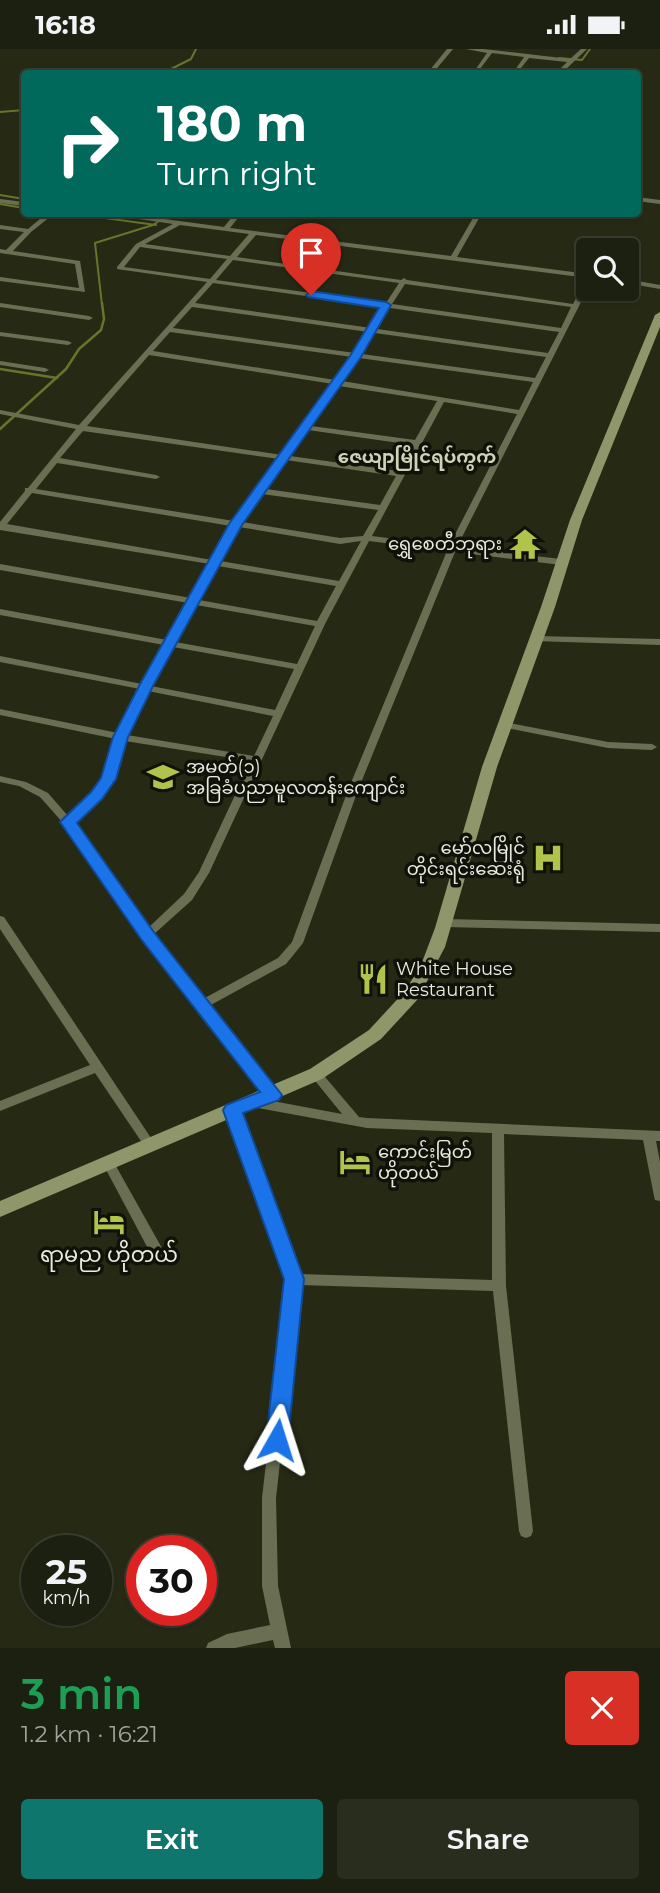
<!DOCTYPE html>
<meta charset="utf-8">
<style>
:root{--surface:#1c2010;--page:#292d1e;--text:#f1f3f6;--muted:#a0a39f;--line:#3a3e30;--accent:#0f766e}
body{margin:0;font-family:Montserrat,"Noto Sans Myanmar",sans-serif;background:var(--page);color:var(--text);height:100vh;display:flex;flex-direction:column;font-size:26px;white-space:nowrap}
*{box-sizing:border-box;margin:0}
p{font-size:23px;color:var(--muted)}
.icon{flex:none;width:38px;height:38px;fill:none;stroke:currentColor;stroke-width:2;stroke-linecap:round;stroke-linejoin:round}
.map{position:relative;height:1599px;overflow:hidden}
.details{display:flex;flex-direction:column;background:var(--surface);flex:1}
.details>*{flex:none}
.hud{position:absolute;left:21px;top:21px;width:620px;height:147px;border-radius:7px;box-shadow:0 2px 5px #0004,0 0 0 2px var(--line);background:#00695c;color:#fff;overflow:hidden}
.buttons{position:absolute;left:576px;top:189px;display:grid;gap:14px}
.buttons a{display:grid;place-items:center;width:63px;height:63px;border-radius:7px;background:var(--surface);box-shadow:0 2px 5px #0004,0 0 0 2px var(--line);font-size:35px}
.speed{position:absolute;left:21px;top:1486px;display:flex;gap:14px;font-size:35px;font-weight:700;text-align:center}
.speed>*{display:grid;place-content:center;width:91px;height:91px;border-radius:50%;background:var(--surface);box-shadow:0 2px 5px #0004,0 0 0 2px var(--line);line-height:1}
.speed small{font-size:18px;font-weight:400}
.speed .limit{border:10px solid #d22;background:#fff;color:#111}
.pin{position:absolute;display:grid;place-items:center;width:60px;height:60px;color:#fff;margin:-72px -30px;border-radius:50% 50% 50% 0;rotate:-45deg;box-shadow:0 0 7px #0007}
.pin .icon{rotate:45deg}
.me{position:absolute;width:77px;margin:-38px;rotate:6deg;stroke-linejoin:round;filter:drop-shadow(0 0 5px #0008)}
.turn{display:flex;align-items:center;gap:24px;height:147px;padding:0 21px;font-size:32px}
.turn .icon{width:91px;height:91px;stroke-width:2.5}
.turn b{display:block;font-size:49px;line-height:60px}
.round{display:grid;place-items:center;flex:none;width:74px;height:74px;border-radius:7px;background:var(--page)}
.headline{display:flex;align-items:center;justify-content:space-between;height:119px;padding:0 21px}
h1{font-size:42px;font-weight:600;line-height:52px;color:#1e9e55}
.primary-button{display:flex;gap:14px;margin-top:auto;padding:14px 21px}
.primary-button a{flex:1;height:80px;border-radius:7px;background:var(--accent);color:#fff;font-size:28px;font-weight:600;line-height:80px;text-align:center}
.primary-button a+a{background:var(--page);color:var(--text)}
.status{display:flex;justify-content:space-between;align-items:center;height:49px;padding:0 35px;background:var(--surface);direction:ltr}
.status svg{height:19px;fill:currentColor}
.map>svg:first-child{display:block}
</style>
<div class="status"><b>16:18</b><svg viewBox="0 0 49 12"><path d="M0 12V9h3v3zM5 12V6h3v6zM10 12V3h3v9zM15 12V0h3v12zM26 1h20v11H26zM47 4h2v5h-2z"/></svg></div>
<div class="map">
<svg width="660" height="1599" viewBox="0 0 660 1599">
<rect width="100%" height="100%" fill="#262a15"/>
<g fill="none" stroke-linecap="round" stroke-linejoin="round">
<path stroke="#69732c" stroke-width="2" d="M559 9 582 11 590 0
M170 24 169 21 191 10 196 0
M0 63 24 61
M0 146 24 150
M0 155 24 159
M68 164 156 176
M102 256 95 194 153 176 171 164"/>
<path stroke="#69732c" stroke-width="2.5" d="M0 320 57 329
M0 380 66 320 79 300 101 281 104 270 102 254"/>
<path fill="#6a6f53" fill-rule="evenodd" d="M447 0H453L433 24H429V22Z
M466 0H483L570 10 581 0H587L562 24H556L567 13 529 9 517 24H513L524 8 492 4 477 24H473L487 4Z
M637 148 660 151V155L637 152Z
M0 150 24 153V157L0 154Z
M47 164H55L31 183 13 202 80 212 85 243 0 232V228L79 239 75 215 0 204V200L6 201 24 183 0 180V176L28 180Z
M98 164H120L224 178 235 164H242L230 179 451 207 476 164H482L457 208 588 225V229L256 186 237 208 401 231 404 229 407 231 573 255 585 232 588 230V239L579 257 457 498 561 510 565 513 561 516 455 503 358 741 303 894 286 915 209 957 276 1043 278 1046 276 1049 272 1051 268 1049 143 889 64 775 40 748 19 737 0 733V727L26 733 48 744 68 767 93 745 104 730 116 690 0 666V660L118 684 140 640 0 613V607L142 635 164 596 0 566V560L167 591 188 554 0 521V515L191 549 210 515 0 481V473L25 442V439H28L76 380 0 365V361L79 376 207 233 117 220V218L136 195 173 175ZM180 176 249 185 230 207 145 195ZM140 198 227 210 210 230 124 218ZM233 211 399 234 386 254 216 231ZM213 234 384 258 371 279 195 254ZM405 235 571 258 561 279 392 255ZM192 258 368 283 355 304 173 279ZM390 259 559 283 548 304 377 280ZM170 283 352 308 335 331 153 302ZM375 284 546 308 535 329 362 305ZM149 306 333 335 282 406 87 377ZM359 309 533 333 519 361 342 332ZM339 337 437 352 415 391 311 377ZM444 353 517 365 449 497 372 487ZM308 381 413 396 398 422 290 407ZM83 382 279 410 234 472 36 440 57 414 156 430 160 428 156 426 60 409ZM286 411 396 427 380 456 266 440ZM32 444 231 477 212 511 7 475ZM262 445 378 461 363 487 340 489 242 473ZM239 478 340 495 361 492 339 532 220 512ZM369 492 447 502 348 741 292 893 278 909 203 950 153 886 192 851 209 824 325 575ZM218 517 336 537 317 572 199 551ZM196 556 315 577 297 615 175 593ZM173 598 294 620 275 661 151 637ZM148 642 273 667 254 707 127 686ZM125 692 251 712 199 823 184 845 148 879 74 774 101 749 114 730Z
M626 230 660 236V240L626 234Z
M0 254 89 267 93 269 89 271 0 258Z
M0 283 68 292 72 294 68 296 0 287Z
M0 312 45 319 49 321 45 323 0 316Z
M536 587 660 590V596L533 592 531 590 533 588Z
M504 673 608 693 652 695 657 698 652 701 608 699 501 678 499 676Z
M0 867 4 868 153 1092 155 1095 153 1098 149 1100 145 1098 95 1024 0 1062V1052L90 1016 0 880Z
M445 870 660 875V883L445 878 440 874Z
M316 1021 320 1022 359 1068 367 1069 660 1082V1092H656L660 1113V1152L655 1151 654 1147 643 1091 504 1085 506 1237 533 1482 531 1487 526 1489 521 1487 519 1482 493 1242 300 1236 276 1449 278 1537 291 1599H275L273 1591 235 1599H206L208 1594 227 1585 270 1576 262 1537V1449L287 1230 226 1061 228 1058 232 1056 236 1058 238 1061 299 1225 492 1231V1084L367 1079 252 1058 248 1056 246 1053 248 1050 252 1048 342 1065 312 1028 310 1025 312 1022Z
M108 1108 112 1110 163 1201 165 1205 163 1209 158 1210 153 1209 102 1113 104 1110Z"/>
<path fill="#8f976a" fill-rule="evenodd" d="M660 263V278L582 471 555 558 497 718 445 898 417 951 381 990 322 1030 0 1168V1152L310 1020 369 981 405 942 421 916 435 879 482 718 541 558 570 471 655 266Z"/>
</g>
<path fill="#1a73e8" stroke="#114b97" stroke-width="2" d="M311 242 386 253 391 256 361 308 242 476 153 637 128 688 116 730 102 750 77 774 153 882 282 1046 279 1051 243 1064 304 1230 288 1391 284 1398 277 1401 269 1398 266 1391 284 1230 223 1061 226 1056 260 1043 141 890 60 773 91 743 101 729 113 688 139 637 229 475 350 307 379 259 308 248 306 246Z"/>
<defs>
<symbol id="temple-bare" viewBox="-9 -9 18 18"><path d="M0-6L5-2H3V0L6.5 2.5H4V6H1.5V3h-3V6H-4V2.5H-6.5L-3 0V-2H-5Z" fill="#b2c34c" stroke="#101209" stroke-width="2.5" paint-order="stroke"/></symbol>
<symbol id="school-bare" viewBox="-9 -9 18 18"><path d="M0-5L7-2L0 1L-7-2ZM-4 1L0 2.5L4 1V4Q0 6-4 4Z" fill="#b2c34c" stroke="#101209" stroke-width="2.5" paint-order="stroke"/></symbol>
<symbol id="hospital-bare" viewBox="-9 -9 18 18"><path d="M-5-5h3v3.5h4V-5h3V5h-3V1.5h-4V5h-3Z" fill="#b2c34c" stroke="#101209" stroke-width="2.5" paint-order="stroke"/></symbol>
<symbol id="restaurant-bare" viewBox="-9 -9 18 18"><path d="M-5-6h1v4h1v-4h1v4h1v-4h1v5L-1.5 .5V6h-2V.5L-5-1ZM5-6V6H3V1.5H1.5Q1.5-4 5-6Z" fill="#b2c34c" stroke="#101209" stroke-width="2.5" paint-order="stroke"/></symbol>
<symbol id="hotel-bare" viewBox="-9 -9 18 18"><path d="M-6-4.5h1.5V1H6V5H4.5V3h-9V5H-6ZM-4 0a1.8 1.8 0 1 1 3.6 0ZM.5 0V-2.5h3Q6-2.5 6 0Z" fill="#b2c34c" stroke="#101209" stroke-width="2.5" paint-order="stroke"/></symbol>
</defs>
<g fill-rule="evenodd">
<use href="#temple-bare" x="503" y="473" width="44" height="44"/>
<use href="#school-bare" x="141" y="706" width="44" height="44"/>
<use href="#hospital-bare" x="526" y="787" width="44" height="44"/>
<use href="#restaurant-bare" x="351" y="908" width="44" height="44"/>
<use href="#hotel-bare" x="333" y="1091" width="44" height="44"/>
<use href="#hotel-bare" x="87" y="1151" width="44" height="44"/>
</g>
<g text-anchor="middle" stroke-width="7" stroke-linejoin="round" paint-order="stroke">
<g font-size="18" font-weight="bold" fill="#cdd2b9" stroke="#101209">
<text x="417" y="414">ဇေယျာမြိုင်ရပ်ကွက်</text>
</g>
<g font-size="18" fill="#e7eadd" stroke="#101209" text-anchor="start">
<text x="502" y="501" text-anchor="end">ရွှေစေတီဘုရား</text>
<text x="186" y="724">အမှတ်(၁)<tspan x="186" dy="21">အခြခံပညာမူလတန်းကျောင်း</tspan></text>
<text x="525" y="805" text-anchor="end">မော်လမြိုင်<tspan x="525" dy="21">တိုင်းရင်းဆေးရုံ</tspan></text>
<text x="396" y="926">White House<tspan x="396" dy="21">Restaurant</tspan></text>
<text x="378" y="1109">ကောင်းမြတ်<tspan x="378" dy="21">ဟိုတယ်</tspan></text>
</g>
<g font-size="21" fill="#e7eadd" stroke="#101209">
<text x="109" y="1213">ရာမည ဟိုတယ်</text>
</g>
</g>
</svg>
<div class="buttons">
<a><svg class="icon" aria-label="search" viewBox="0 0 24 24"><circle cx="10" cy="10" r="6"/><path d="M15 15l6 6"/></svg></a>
</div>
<div class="speed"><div>25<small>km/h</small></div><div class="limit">30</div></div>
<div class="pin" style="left:311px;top:246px;background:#d93025"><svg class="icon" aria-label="arrive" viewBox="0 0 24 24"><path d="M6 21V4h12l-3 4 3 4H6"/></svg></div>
<svg class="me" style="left:277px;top:1391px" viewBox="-20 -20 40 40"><path d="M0-17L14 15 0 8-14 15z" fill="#1a73e8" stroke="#fff" stroke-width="4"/></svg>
<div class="hud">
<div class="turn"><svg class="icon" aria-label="right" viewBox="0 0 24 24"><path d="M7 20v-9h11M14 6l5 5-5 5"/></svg><div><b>180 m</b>Turn right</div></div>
</div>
</div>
<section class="details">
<div class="headline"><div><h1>3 min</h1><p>1.2 km · 16:21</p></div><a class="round" style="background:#d93025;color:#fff"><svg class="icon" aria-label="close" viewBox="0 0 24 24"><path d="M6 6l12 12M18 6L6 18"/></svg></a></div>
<div class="primary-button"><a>Exit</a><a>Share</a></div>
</section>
